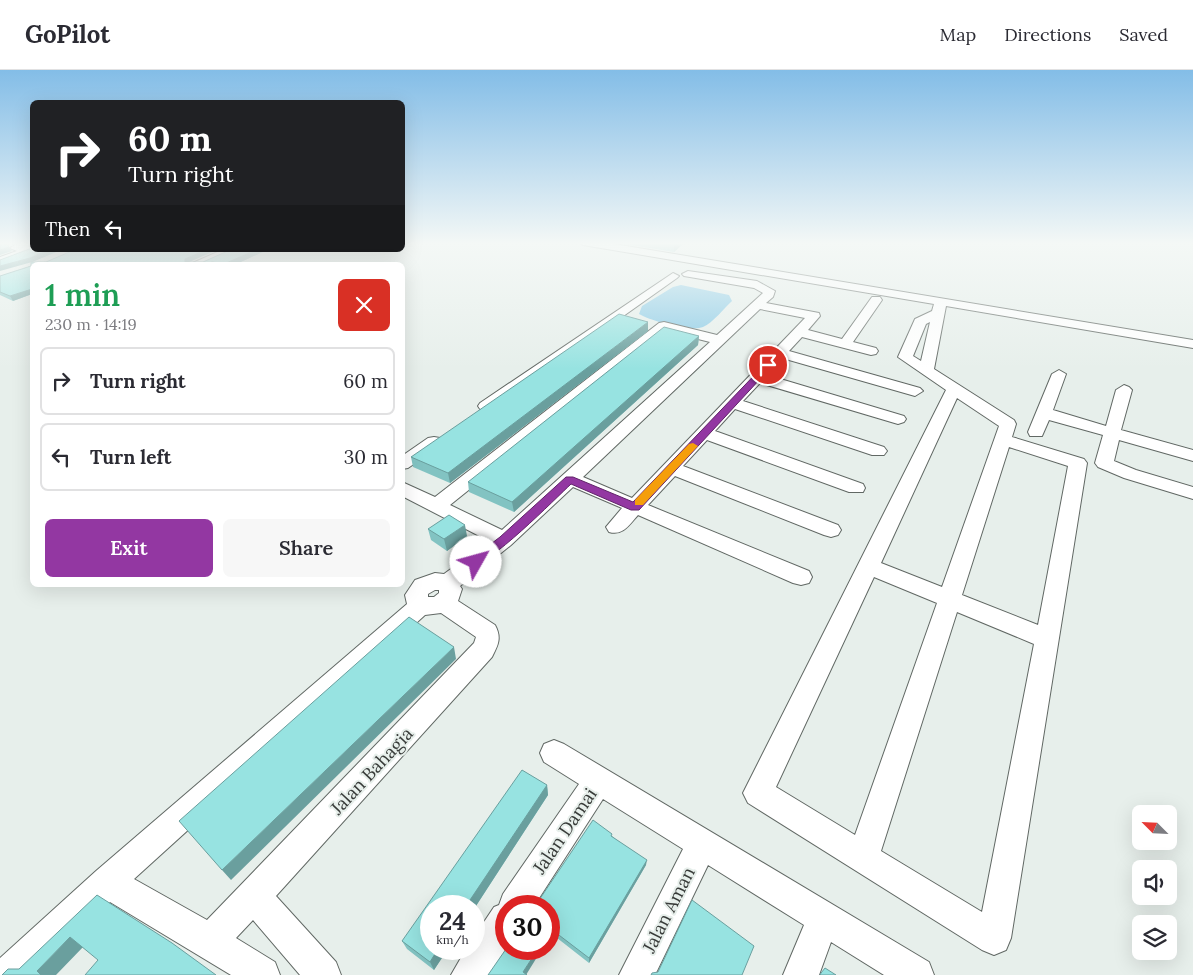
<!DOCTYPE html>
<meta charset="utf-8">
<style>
:root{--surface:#fff;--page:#f7f7f7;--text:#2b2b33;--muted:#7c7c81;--line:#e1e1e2;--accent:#9337a2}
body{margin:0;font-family:Lora,serif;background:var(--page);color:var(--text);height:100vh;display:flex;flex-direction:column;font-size:19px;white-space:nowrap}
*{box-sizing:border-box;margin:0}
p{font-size:16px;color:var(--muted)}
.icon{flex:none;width:28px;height:28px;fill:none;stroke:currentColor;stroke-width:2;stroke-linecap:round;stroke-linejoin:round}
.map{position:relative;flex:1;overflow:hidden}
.drawer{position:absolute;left:30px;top:192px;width:375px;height:325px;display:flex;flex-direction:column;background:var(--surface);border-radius:8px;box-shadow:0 5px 20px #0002}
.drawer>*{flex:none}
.hud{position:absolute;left:30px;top:30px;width:375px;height:152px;border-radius:8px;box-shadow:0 5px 20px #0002;background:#202124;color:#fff;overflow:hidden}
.needle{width:32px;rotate:294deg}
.controls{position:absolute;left:1132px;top:735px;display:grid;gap:10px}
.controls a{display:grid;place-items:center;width:45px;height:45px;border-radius:8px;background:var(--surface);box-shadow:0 5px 20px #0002;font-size:25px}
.speed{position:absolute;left:420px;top:825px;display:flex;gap:10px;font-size:25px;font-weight:700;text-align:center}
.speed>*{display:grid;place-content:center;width:65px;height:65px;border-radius:50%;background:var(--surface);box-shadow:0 5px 20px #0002;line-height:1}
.speed small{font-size:12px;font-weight:400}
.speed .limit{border:8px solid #d22;background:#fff;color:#111}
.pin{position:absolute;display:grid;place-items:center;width:42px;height:42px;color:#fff;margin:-21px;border:2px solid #fff;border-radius:50%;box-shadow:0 1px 5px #0007}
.me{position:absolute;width:55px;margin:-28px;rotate:52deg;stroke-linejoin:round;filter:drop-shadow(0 0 4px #0008)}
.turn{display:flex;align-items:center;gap:18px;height:105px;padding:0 15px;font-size:22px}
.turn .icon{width:65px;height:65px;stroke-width:2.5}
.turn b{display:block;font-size:35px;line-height:42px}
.then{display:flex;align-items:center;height:48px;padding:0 15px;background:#0003;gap:10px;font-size:19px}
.round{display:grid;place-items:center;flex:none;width:52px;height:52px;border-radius:8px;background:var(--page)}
.summary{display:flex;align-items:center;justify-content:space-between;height:85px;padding:0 15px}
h1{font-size:30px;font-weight:600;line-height:38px;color:#1e9e55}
.action{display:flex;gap:10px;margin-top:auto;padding:10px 15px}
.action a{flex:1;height:58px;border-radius:8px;background:var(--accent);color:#fff;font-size:20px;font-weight:600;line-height:58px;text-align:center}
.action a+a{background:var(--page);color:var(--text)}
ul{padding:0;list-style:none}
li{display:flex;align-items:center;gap:15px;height:68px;margin:0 10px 8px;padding:0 5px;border:2px solid var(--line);border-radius:8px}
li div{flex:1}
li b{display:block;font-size:19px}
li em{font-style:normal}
header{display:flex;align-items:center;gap:30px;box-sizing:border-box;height:70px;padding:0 25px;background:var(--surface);border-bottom:1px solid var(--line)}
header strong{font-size:24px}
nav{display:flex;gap:28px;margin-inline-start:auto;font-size:18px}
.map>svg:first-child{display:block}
</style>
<header>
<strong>GoPilot</strong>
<nav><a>Map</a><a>Directions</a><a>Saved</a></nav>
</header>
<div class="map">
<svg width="1193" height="905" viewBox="0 0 1193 905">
<rect width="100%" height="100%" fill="#e7efeb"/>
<path fill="#8bcbe6" d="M681 215 729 225 732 231C724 238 713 253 703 257 690 262 651 251 639 244L642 236 673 217Z"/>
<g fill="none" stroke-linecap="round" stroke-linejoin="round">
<defs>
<path id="minor" d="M20 172H32L28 176 36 180 0 194V187L17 181 10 178Z
M578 172H602L1193 270V278L946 236 934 299 1014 350 1016 354 1012 367 1084 389 1087 393 1011 868 1006 880 994 885 982 880 748 733 743 723 946 320 898 287 915 249 932 241 934 234 583 175ZM930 252 921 291 913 286 926 254ZM957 328 999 356 942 517 881 493ZM1009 377 1068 396 1038 555 962 525ZM874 507 937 533 855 765 776 717ZM957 542 1034 574 982 842 881 781Z
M222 180H237L204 195H188Z
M688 201 757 211 775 221 773 227 766 233 819 243 820 246 808 260 842 269 872 227H880L882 230 853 272 876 278 878 281 876 284 871 285 802 267 789 281 920 318 923 321 915 326 782 288 767 305 904 346 906 349 904 352 898 354 760 313 743 331 884 377 887 381 884 385H872L735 339 715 361 863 414 865 418 863 422H849L707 370 683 396 838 455 841 460 838 465 831 467 824 465 675 406 648 435 809 501 812 507 809 513 801 515 793 513 638 445C629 455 623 466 609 462L606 457 622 438 573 417 511 475 460 516 462 519 458 531 495 555C502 568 498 575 492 587L276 826 336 892 341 905H300L253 850 236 868 275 892 280 905H231L110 832 34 905H0V888L96 801 407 534 405 525 415 510 435 503 444 504 489 471 402 426V412L435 427 659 253 664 252 717 265 763 223 754 218 684 206 682 204ZM760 239 805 248 632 428 583 407ZM666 261 710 272 502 460 450 435ZM435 520H439V523L434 527H428V524ZM441 543 476 567 474 573 207 850 134 809 425 545Z
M673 203 679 206 677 208 492 339H480L478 336 480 333Z
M1059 300 1066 304 1053 340 1106 356 1116 320 1124 315 1129 317 1132 320 1121 360 1193 380V391L1119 370 1114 391 1136 400 1193 417V429L1124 408 1098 397 1095 393 1103 365 1049 350 1042 366H1030L1028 362 1052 304Z
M434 367 440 368 443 372 440 376 408 398 402 399V386L428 368Z
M554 670 564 674 929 892 934 905H884L831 872 819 905H783L804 855 708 795 655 905H619L683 779 603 729 534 836H506V879L490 905H451L466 879H474V867L494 837 499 835 503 824 579 714 544 692 540 683 544 674Z"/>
</defs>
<use href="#minor" stroke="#616864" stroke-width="2"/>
<use href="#minor" fill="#fff" fill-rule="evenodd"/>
</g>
<path fill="#82c3c2" d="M613 172H685L674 182Z
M32 180H61L32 192H203L230 180H267L234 195H32V224L13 231 0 225V206L31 196Z
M648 261 450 413 413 397 411 387Z
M699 266 698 275 514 442 469 422 468 412Z
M428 459 467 466 447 481 431 470Z
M547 715 548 725 474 839V836L434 900 407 879 402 871Z
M612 766 646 795 589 893 552 864 549 869V836Z"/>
<path fill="#6a9f9e" d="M675 172H685L674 182V173Z
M9 177 12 181 0 185V180Z
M48 180H61L32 192 0 201V196Z
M206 180H217L187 193 185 192V189Z
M256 180H267L234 195H224V194Z
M32 219V224L13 231 10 226Z
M648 252V261L450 413 448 403Z
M699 266 698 275 514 442 512 432Z
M465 455 467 466 447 481 444 469Z
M454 577 456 589 231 810 222 800Z
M547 715 548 725 474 839V836H466Z
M647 790 646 795 589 893V888Z
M551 859 552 864 549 869V863Z
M70 867 84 876 56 905H41L37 901Z
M438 879H448L434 900 430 892Z
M538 879H542L526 905 523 902Z"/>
<path fill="#97e3e1" stroke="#6a9f9e" d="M0 172H5L9 177 0 180Z
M32 178V180H48L30 188 0 196V190Z
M74 180H206L185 189V192H203L230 180H256L224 194 212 192 206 195H32V219L10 226 0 222V206L31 196V192H46Z
M619 244 648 252 448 403 411 387Z
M664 257 699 266 512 432 468 412Z
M449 445 465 455 444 469 428 459Z
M409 547 454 577 222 800 179 751Z
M522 700 547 715 466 836H431V879H438L430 892 402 871Z
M593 750 612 764 611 766 647 790 589 888 551 859 549 863V836H535Z
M97 825 172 873 216 905H85L98 890 70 867 37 901 41 905H2L8 899H19Z
M692 830 754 876 742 905H651L652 903 658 902Z
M506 879H538L523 902 527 905H488Z
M825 898 836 905H820L821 903Z"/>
<linearGradient id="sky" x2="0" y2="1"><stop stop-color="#83bde7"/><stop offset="0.58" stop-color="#f4f8f6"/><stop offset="1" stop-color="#f4f8f6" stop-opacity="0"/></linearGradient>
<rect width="1193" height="299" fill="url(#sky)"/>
<path fill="#9337a2" stroke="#602469" d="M766 293 773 295 639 440H631L571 414C557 427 486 499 471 495L469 492 471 489 500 467 566 407H573L633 432Z"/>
<path fill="#f59e0b" d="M693 373 698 376 696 378 643 435H635V430L689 374Z"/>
<g text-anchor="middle" stroke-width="4" stroke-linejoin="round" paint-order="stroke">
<g font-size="18" fill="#383b39" stroke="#e7efeb">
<text transform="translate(372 701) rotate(-47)" y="6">Jalan Bahagia</text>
<text transform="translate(565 761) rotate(-56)" y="6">Jalan Damai</text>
<text transform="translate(669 840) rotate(-63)" y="6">Jalan Aman</text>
</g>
</g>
</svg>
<div class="controls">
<a><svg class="needle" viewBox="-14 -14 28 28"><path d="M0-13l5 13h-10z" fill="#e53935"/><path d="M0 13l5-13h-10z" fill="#7c7c81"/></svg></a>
<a><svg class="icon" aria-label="sound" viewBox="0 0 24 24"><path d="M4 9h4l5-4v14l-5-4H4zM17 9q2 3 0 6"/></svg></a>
<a><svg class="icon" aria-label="layers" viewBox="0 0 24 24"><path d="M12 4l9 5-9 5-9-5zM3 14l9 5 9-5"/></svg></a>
</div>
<div class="speed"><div>24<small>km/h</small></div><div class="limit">30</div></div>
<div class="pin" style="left:768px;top:295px;background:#d93025"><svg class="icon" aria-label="arrive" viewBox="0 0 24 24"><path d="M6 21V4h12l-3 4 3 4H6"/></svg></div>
<svg class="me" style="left:476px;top:492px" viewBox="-20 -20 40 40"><circle r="19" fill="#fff"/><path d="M0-13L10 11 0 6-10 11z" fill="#9337a2"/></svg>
<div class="hud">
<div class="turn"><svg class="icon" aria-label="right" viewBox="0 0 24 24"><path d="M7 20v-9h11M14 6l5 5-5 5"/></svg><div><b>60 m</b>Turn right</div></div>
<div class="then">Then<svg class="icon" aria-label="left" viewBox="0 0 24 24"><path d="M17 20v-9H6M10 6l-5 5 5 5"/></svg></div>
</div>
<section class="drawer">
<div class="summary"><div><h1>1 min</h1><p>230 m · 14:19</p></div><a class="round" style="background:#d93025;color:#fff"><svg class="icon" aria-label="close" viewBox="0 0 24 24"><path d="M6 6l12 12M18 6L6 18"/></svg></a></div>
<ul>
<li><svg class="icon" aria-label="right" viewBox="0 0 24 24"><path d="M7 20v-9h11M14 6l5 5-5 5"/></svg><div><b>Turn right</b></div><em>60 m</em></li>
<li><svg class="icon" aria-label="left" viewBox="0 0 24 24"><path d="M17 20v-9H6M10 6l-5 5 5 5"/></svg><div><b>Turn left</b></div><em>30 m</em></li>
</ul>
<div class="action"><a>Exit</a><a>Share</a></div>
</section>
</div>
